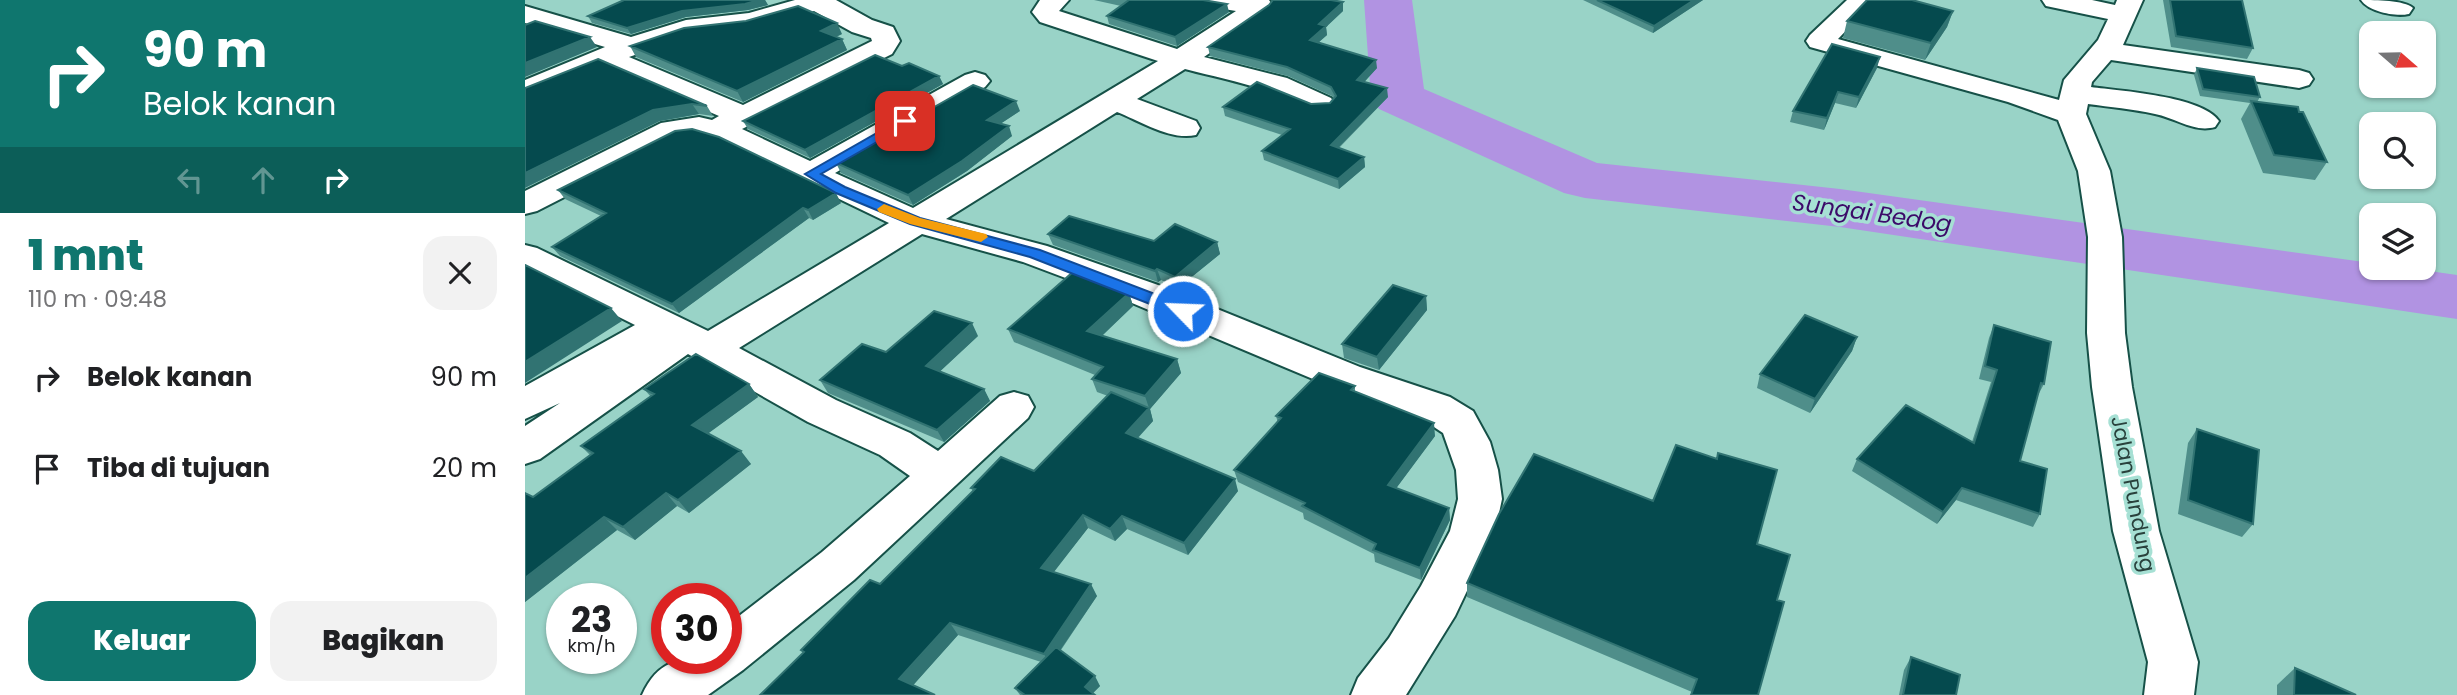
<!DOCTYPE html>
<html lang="id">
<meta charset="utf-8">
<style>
:root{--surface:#fff;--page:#f2f2f2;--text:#202124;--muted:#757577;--accent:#0f766e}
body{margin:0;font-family:Poppins,sans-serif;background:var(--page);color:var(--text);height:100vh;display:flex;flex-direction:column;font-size:26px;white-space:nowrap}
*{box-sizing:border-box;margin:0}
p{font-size:23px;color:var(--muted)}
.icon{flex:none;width:38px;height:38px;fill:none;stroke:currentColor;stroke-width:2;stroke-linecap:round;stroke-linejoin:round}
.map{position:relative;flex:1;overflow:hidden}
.details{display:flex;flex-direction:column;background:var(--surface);width:525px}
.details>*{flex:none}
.guide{background:#0f766e;color:#fff;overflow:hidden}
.needle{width:46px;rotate:110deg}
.tools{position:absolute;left:1834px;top:21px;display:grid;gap:14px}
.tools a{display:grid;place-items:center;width:77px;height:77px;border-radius:14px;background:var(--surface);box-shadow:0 2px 5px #0004;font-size:35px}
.speed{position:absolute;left:21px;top:583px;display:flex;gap:14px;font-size:35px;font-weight:700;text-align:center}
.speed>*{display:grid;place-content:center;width:91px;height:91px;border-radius:50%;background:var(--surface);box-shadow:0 2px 5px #0004;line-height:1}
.speed small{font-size:18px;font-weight:400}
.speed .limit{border:10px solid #d22;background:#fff;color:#111}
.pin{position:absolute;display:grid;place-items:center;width:60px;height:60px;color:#fff;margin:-30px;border-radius:14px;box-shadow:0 4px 10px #0006}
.me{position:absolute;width:77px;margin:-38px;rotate:294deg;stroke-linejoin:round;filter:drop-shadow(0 0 5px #0008)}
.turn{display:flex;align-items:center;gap:24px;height:147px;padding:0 28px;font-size:32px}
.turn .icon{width:91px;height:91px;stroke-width:2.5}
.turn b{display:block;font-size:49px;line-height:60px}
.lanes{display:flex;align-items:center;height:66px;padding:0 28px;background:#0003;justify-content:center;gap:35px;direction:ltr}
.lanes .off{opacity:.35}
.round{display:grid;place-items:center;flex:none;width:74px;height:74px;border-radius:21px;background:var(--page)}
.headline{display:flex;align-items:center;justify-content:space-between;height:119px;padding:0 28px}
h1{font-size:42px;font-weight:800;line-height:52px;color:var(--accent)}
.button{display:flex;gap:14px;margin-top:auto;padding:14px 28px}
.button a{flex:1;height:80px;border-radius:21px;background:var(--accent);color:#fff;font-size:28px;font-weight:800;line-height:80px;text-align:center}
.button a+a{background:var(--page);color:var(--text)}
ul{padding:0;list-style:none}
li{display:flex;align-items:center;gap:21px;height:91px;padding:0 28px}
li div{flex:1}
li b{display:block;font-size:26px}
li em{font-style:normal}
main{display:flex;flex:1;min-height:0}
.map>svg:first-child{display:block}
</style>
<main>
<section class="details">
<div class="guide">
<div class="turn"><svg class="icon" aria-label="right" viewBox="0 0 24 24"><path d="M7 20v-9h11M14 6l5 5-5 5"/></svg><div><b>90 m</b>Belok kanan</div></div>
<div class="lanes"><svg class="icon off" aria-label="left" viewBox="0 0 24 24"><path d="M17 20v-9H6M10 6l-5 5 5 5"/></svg><svg class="icon off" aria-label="ahead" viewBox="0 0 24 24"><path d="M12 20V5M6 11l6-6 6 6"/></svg><svg class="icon" aria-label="right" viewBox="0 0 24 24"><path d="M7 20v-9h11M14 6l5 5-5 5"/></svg></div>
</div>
<div class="headline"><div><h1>1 mnt</h1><p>110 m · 09:48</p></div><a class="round"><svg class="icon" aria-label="close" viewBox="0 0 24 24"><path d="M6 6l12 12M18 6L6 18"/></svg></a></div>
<ul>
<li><svg class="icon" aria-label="right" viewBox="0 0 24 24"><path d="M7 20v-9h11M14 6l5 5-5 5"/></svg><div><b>Belok kanan</b></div><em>90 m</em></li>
<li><svg class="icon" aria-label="arrive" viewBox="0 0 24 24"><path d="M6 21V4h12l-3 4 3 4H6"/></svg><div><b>Tiba di tujuan</b></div><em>20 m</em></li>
</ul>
<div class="button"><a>Keluar</a><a>Bagikan</a></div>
</section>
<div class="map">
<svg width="1932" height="695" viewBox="0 0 1932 695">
<rect width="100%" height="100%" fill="#99d3c7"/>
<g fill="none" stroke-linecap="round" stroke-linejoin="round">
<path fill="#b193e2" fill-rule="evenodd" d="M839 0H887L899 89 1072 163 1315 189 1846 263V268H1883L1932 275V319L1315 227 1060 198 1039 193 854 109 846 98Z"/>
<defs>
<path id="minor" d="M270 0H311L347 20 368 27 375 41 367 54 217 129 285 161 440 75 450 72 460 75 465 81 460 87 310 173 388 208 633 61 515 22 507 12 515 0H544L534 11 652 49 711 11 680 6 676 0H744L748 6 744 12 679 57 762 78 806 98 810 104 806 110C781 116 762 97 739 90 713 81 686 76 660 69L612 99 671 121 675 128 671 135C646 141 615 121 592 112L421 219 522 246 633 285 835 367 925 397 948 411 965 442 973 470 977 499 970 532 930 616 881 695H826L833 678 864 638 896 586 925 531 933 499 931 470 918 433 897 419 807 387 607 303 498 262 397 234 214 348 311 400 385 433 413 451 475 396 489 392 503 396 509 407 503 418 329 580 218 670 183 695H117C135 654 163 658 201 658V626L297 552 385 476 355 455 283 422 163 354 15 459 0 464V426L35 403 0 419V386L110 325 0 270V245L12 248 183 331 364 223 200 144 173 135 155 138 12 211 0 214V191L136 123 174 117 187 120 194 116 80 67 0 100V80L80 47 0 23V6L106 37 161 20 224 13ZM289 11 327 32 346 38 347 41 218 105 104 57 165 36 226 29Z
M1322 0H1350L1313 39 1534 100 1539 80 1573 40 1583 19 1521 6 1517 0H1567L1590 5 1592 0H1618L1598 45 1774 70 1784 73 1788 79 1784 85 1774 88 1586 60 1567 82 1566 87C1596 91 1677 96 1694 121L1690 127C1669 133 1651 118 1630 114 1608 109 1585 107 1563 104L1561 114 1585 171 1597 237 1600 333 1607 387 1634 531 1673 662 1669 695H1619L1623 662 1588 531 1567 387 1562 333 1563 237 1553 171 1533 120 1483 102 1285 47 1281 41 1285 35Z
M1836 0C1851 0 1879 0 1888 8L1884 14C1871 17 1844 12 1836 0Z"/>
</defs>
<use href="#minor" stroke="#165148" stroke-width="4"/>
<use href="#minor" fill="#fff" fill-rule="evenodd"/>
</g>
<path fill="#4f8e8a" d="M99 0H240L243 5 223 10 161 17 106 34 67 23 63 16Z
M569 0H678L704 12 652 46 584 24 582 16 596 6Z
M747 0H806L818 2V11L801 27 802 35 794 42 852 68 839 82 863 97 814 148 839 157 840 167 814 189 739 160 737 151 757 135 700 116 698 107 805 103 809 99 807 96 763 76 685 56 683 47 744 5 747 1Z
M1058 0H1178L1128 33Z
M1638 0H1717L1728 48 1722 59 1646 47Z
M1428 11 1422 27 1400 60 1318 38 1322 21Z
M317 34 311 37 317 39 322 50 218 102 111 57 105 46Z
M377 66 414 76 418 84 285 158 223 129 218 121Z
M1352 68 1331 108 1310 103 1299 130 1265 122 1268 111Z
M1672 68 1735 97 1732 102 1802 162 1790 180 1738 173 1716 119 1725 103 1675 96 1669 75Z
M0 88 182 106 188 116 174 114 135 121Z
M495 111 475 124 487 136 442 171 388 205 316 173 311 163Z
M33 190 316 203 288 220 284 218 154 313 35 256 27 247 76 216 40 199Z
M523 234 629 241 692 242 695 254 653 288 636 280 633 282 528 245Z
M604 293 608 306 577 336 652 359 656 373 625 409 628 421 613 438 713 491 663 555 602 529 590 541 563 528 528 572 572 596 536 650 575 686 568 693 570 695H495L490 688 516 662 433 635 388 685 278 653 276 650 355 584 448 491 446 488 509 471 583 396 572 392 567 379 570 375 489 342 483 329Z
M901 296 902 310 854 370 819 358 817 344Z
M1469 325 1519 384 1512 397 1495 461 1515 514 1508 527 1431 500 1412 524 1327 471 1332 459 1447 442 1466 382 1454 379 1464 338Z
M453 336 415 371 459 389 465 401 419 442 303 393 295 380 361 352Z
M1332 337 1327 351 1285 413 1232 388 1235 374Z
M224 384 233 397 183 433 226 464 164 513 152 506 110 540 92 530 0 602V493L8 497 65 455 56 446 126 397 119 389Z
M830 386V392L910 436 871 488 924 508 925 520 896 580 850 562 849 554 779 519 778 513 713 482 709 470 753 423 751 416Z
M1672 429 1728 524 1717 537 1653 514 1663 443Z
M1232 544 1252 600 1167 692 942 597V583Z
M1386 657 1431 695H1374L1379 670Z
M1770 668 1831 695H1752V685Z"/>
<path fill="#317372" d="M234 0H240L243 5 223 10 161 17 106 34 102 28 157 11Z
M1169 0H1178L1128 33 1129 26Z
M818 2V11L801 27 802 35 786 49 785 40 794 24Z
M702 4 704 12 652 46 650 37Z
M1428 11 1422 27 1400 60 1406 43Z
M312 23 317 34 302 41 296 31Z
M65 37 72 47 0 77V63Z
M317 39 322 50 218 102 212 91Z
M1355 57 1352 68 1331 108 1334 97Z
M851 60 852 68 833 89 832 80Z
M414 76 418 84 285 158 280 150Z
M862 88 863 97 807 154 806 145Z
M1313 92 1310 103 1299 130 1302 118Z
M491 101 495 111 466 130 462 120Z
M167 104 174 114 135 121 0 188V173L128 110Z
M484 126 487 136 442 171 388 205 383 195Z
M839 157 840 167 814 189 813 179Z
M311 193 316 203 288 220 283 210Z
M278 208 284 218 154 313 147 304Z
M692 242 695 254 653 288 650 277Z
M632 269 636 280 633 282 630 271Z
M604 293 608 306 567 345 562 331Z
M901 296 902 310 854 370 852 357Z
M86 308 97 321 0 383V362Z
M447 323 453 336 408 378 401 366Z
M1332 337 1327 351 1285 413 1290 399Z
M652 359 656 373 625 409 628 421 606 445 601 433 624 408 620 396Z
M224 384 233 397 177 438 167 425Z
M459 389 465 401 419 442 412 430Z
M909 423 910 436 864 498 863 485Z
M216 451 226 464 164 513 153 500Z
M710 479 713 491 663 555 659 543Z
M1437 488 1431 500 1412 524 1418 512Z
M141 493 152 506 110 540 98 527Z
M924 508 925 520 896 580 895 568Z
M558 515 563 528 522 581 516 568Z
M597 516 602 529 590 541 585 529Z
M79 517 92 530 0 602V578Z
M566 584 572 596 525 665 519 654Z
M425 623 433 635 383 691 374 679Z
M570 676 575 686 566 695 560 687Z"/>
<path fill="#054a4e" stroke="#317372" stroke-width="2" d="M99 0H234L220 4 157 11 102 28 63 16Z
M604 0H678L702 4 650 37 582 16Z
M748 0H806L818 2 794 24 801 26 785 40 851 60 832 80 862 88 806 145 839 157 813 179 737 151 765 129 698 107 732 82 786 104 805 103 811 96 806 87 762 67 683 47 744 5Z
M1072 0H1169L1129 26Z
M1342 0H1387L1428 11 1406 43 1322 21Z
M1645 0H1717L1728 48 1651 36Z
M273 6 312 23 296 31 317 39 212 91 105 46 159 28 221 21Z
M10 21 65 37 0 63V25Z
M1307 44 1355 57 1334 97 1313 92 1302 118 1268 111Z
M350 55 377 66 384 63 414 76 280 150 218 121Z
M73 59 182 106 167 104 128 110 0 173V88Z
M1672 68 1729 77 1735 97 1678 89Z
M448 85 491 101 462 120 484 126 437 161 383 195 311 163Z
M1726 101 1773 107 1774 112H1778L1802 162 1749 155Z
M167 129 194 137 311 193 283 210 278 208 147 304 27 247 81 213 33 190 150 131Z
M544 216 629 241 650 224 692 242 650 277 632 269 630 271 523 234Z
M0 265 86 308 0 362Z
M548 272 604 293 562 331 652 359 620 396 567 379 578 367 483 329Z
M868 285 901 296 852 357 817 344Z
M409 311 447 323 401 366 459 389 412 430 295 380 337 344 361 352Z
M1280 315 1332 337 1290 399 1235 374Z
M1469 325 1526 342 1519 384 1516 383 1495 461 1522 469 1515 514 1437 488 1418 512 1332 459 1381 405 1449 443 1472 370 1460 366Z
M171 354 224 384 167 425 216 451 153 500 141 493 98 527 79 517 0 578V493L8 497 68 453 56 446 129 394 119 389Z
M794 373 830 386 826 390 909 423 863 485 924 508 895 568 848 550 851 544 777 506 780 503 709 470 756 418 751 416Z
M586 392 624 408 601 433 710 479 659 543 597 516 585 529 558 515 516 568 566 584 519 654 425 623 374 679 410 695H235L279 652 276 650 345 580 355 584 450 489 446 488 476 457 509 471Z
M1672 429 1734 450 1728 524 1663 500Z
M1151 445 1192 459 1193 453 1252 470 1232 544 1265 555 1252 600 1259 602 1233 695H1166L1172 679 942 583 974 514 1009 454 1128 501Z
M531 647 570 676 560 687 570 695H500L490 688Z
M1386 657 1435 675 1431 695H1378Z
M1770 668 1831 695H1769Z"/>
<path fill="#1a73e8" stroke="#114b97" stroke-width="2" d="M380 117 386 121 385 123 296 174 320 187 395 218 515 250 664 307 666 311 664 315H653L505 257 385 224 311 193 280 174Z"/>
<path fill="#f59e0b" d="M359 204 395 218 461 234 463 237 456 242 385 224 354 212 352 209Z"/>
<g text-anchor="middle" stroke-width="7" stroke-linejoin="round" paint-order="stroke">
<g font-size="21" fill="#29413c" stroke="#a6e0d4">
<text transform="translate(1608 494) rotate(79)" y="7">Jalan Pundung</text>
</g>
<g font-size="23" font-style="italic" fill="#3c0a69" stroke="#a6e0d4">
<text transform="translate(1347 213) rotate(8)" y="8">Sungai Bedog</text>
</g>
</g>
</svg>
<div class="tools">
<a><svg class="needle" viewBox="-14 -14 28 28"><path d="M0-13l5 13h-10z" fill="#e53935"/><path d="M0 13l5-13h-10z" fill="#757577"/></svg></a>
<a><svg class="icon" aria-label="search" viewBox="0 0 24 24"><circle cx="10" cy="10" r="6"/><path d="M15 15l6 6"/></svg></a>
<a><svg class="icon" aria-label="layers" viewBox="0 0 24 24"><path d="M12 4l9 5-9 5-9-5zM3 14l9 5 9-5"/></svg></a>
</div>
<div class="speed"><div>23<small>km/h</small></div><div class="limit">30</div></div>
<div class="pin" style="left:380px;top:121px;background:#d93025"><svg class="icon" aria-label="arrive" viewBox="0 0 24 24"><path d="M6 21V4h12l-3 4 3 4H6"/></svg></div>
<svg class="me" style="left:658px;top:311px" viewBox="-20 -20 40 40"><circle r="17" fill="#1a73e8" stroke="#fff" stroke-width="3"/><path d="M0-11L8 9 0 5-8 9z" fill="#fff"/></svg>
</div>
</main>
